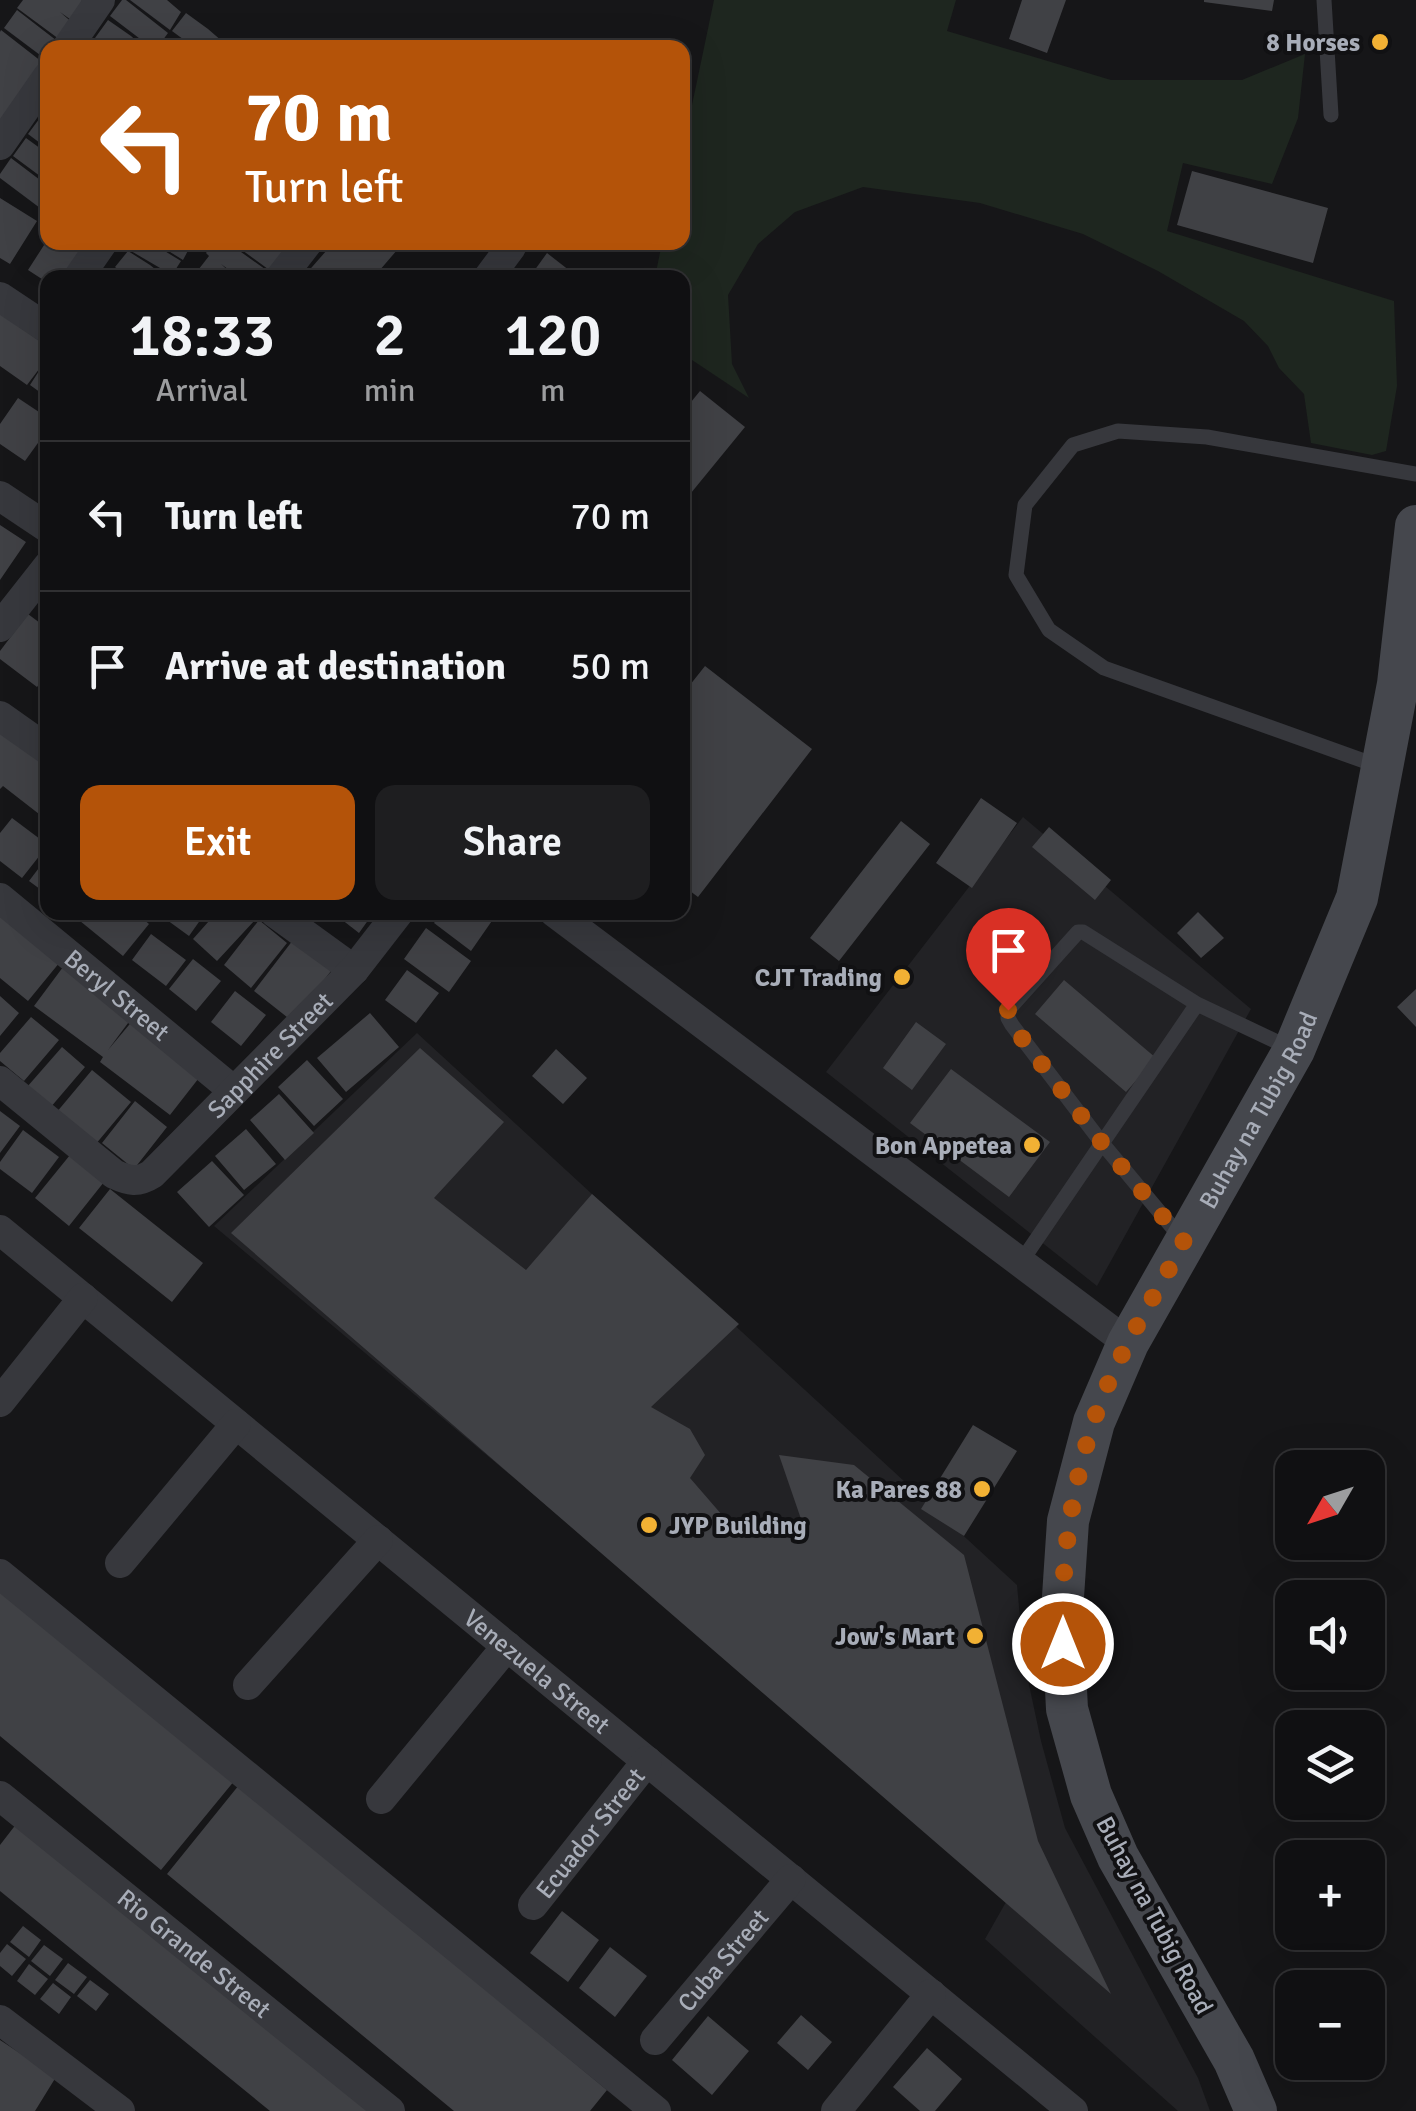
<!DOCTYPE html>
<meta charset="utf-8">
<style>
:root{--surface:#101012;--page:#1e1e20;--text:#f1f3f6;--muted:#9c9d9f;--line:#303032;--accent:#b45309}
body{margin:0;font-family:Signika,sans-serif;background:var(--page);color:var(--text);height:100vh;display:flex;flex-direction:column;font-size:38px;white-space:nowrap}
*{box-sizing:border-box;margin:0}
p{font-size:32px;color:var(--muted)}
.icon{flex:none;width:55px;height:55px;fill:none;stroke:currentColor;stroke-width:2;stroke-linecap:round;stroke-linejoin:round}
.map{position:relative;flex:1;overflow:hidden}
.sheet{position:absolute;left:40px;top:270px;width:650px;height:650px;display:flex;flex-direction:column;background:var(--surface);border-radius:20px;box-shadow:0 10px 40px #0002,0 0 0 2px var(--line)}
.sheet>*{flex:none}
.banner{position:absolute;left:40px;top:40px;width:650px;height:210px;border-radius:20px;box-shadow:0 10px 40px #0002,0 0 0 2px var(--line);background:#b45309;color:#fff;overflow:hidden}
.needle{width:65px;rotate:231deg}
.controls{position:absolute;left:1275px;top:1450px;display:grid;gap:20px}
.controls a{display:grid;place-items:center;width:110px;height:110px;border-radius:20px;background:var(--surface);box-shadow:0 10px 40px #0002,0 0 0 2px var(--line);font-size:50px}
.pin{position:absolute;display:grid;place-items:center;width:85px;height:85px;color:#fff;margin:-102px -42px;border-radius:50% 50% 50% 0;rotate:-45deg;box-shadow:0 0 10px #0007}
.pin .icon{rotate:45deg}
.me{position:absolute;width:110px;margin:-55px;rotate:0deg;stroke-linejoin:round;filter:drop-shadow(0 0 8px #0008)}
.turn{display:flex;align-items:center;gap:35px;height:210px;padding:0 40px;font-size:45px}
.turn .icon{width:130px;height:130px;stroke-width:2.5}
.turn b{display:block;font-size:70px;line-height:85px}
.eta{display:flex;justify-content:space-evenly;align-items:center;height:170px;text-align:center}
.eta b{font-size:60px;font-weight:600;line-height:70px}
.button{display:flex;gap:20px;margin-top:auto;padding:20px 40px}
.button a{flex:1;height:115px;border-radius:20px;background:var(--accent);color:#fff;font-size:40px;font-weight:600;line-height:115px;text-align:center}
.button a+a{background:var(--page);color:var(--text)}
ul{padding:0;list-style:none}
li{display:flex;align-items:center;gap:30px;height:150px;padding:0 40px;border-top:2px solid var(--line)}
li div{flex:1}
li b{display:block;font-size:38px}
li em{font-style:normal}
.map>svg:first-child{display:block}
</style>
<div class="map">
<svg width="1416" height="2111" viewBox="0 0 1416 2111">
<rect width="100%" height="100%" fill="#161618"/>
<path fill="#222225" d="M1023 817 1251 1009 1097 1286 826 1072Z
M417 1033 1017 1585 1024 1661 1041 1741 1065 1828 1198 2078 1210 2111H1178L985 1939 1010 1895 214 1226Z"/>
<path fill="#1e261f" d="M714 0H956L947 31 1111 80H1242L1305 54 1298 118 1272 184 1183 163 1167 231 1394 301 1397 386 1386 451 1372 455 1311 443 1304 394 1279 368 1268 346 1244 321 1158 271 1083 234 980 203 863 187 795 212 758 244 728 295 732 364 749 398 683 354 682 278 655 277 662 243 682 242 683 148Z"/>
<path fill="#404145" d="M23 0H82L74 22 60 12 75 25 63 42 17 8Z
M122 0H126L168 33 157 48H152L110 16Z
M130 0H167L181 12 170 30Z
M1022 0H1066L1047 53 1009 39Z
M1204 0H1274L1272 11 1204 2Z
M17 10 61 44 59 48H48V61L4 28Z
M186 13 208 29 230 48H195L172 31Z
M108 20 131 36 144 48H108L95 38Z
M1 30 46 65 0 129V32Z
M48 107V149L28 134Z
M26 138 48 154V182L13 156Z
M11 158 48 186V205L44 211 0 178V174Z
M1192 171 1328 208 1313 263 1177 225Z
M0 198 37 221 10 264 0 258Z
M46 242H75L88 251 70 278H48V283L28 270Z
M135 242H150L181 261 172 275 131 251Z
M154 242H187L191 245 183 260Z
M213 242H227L269 272 265 278H240L221 264 236 278H199L195 274 209 256 206 253Z
M231 242H268L284 254 272 272Z
M334 242H404L373 278H307L305 275Z
M128 251 150 265 166 278H129L115 267Z
M547 253 579 278H529Z
M0 313 48 347V398L30 385 46 360 27 385 0 366Z
M700 391 745 427 682 504V413Z
M18 398 48 418V429L25 461 0 444V424Z
M0 525 26 542 0 580Z
M28 614 48 629V673L37 687 0 659V651Z
M705 666 812 749 698 897 682 885V695Z
M0 726 48 757V821L3 786 0 789Z
M981 798 1017 823 972 888 936 863Z
M12 818 48 845 22 878 0 861V833Z
M901 821 930 844 839 961 810 938Z
M1049 827 1111 880 1095 900 1032 847Z
M48 856V895L29 881Z
M69 912H135L149 924 123 956Z
M156 912H206L189 936Z
M217 912H247L255 920 217 961 193 939Z
M332 912H374L359 933Z
M442 912H492L496 915 471 951 434 923Z
M1198 912 1224 938 1201 958 1177 933Z
M0 914 60 962 28 1001 0 978Z
M259 920 287 943 251 988 224 965Z
M426 928 471 961 449 992 404 959Z
M151 934 186 960 166 986 132 960Z
M293 940 331 971 292 1021 254 991Z
M193 959 221 981 196 1011 169 989Z
M66 963 134 1015 108 1050 134 1019 202 1074 170 1115 100 1062 103 1057 34 1006Z
M407 970 439 993 416 1023 385 1000Z
M1064 980 1156 1058 1126 1092 1035 1014Z
M1416 989V1027L1397 1007Z
M235 991 266 1015 241 1046 211 1022Z
M0 996 19 1013 0 1036Z
M370 1013 399 1047 346 1092 317 1058Z
M31 1017 59 1040 24 1081 0 1061V1053Z
M916 1022 946 1044 912 1090 883 1068Z
M62 1047 85 1067 50 1108 27 1087Z
M420 1048 504 1122 434 1198 526 1270 592 1194 739 1324 651 1407 690 1429 705 1455 690 1478 735 1530 801 1519 779 1455 854 1465 964 1555 1038 1841 1111 1994 231 1233Z
M556 1049 587 1078 563 1104 532 1076Z
M307 1060 343 1099 314 1126 278 1087Z
M951 1069 1050 1142 1009 1197 910 1123Z
M92 1070 131 1102 95 1145 56 1113Z
M279 1094 314 1133 285 1160 250 1120Z
M135 1101 167 1127 134 1169 102 1143Z
M0 1111 20 1126 0 1153Z
M246 1129 276 1164 244 1190 215 1156Z
M23 1130 59 1157 32 1193 0 1169V1162Z
M70 1155 104 1182 69 1226 35 1198Z
M212 1161 244 1195 209 1227 177 1192Z
M110 1189 203 1263 172 1302 79 1228Z
M973 1425 1017 1451 964 1536 921 1509Z
M0 1586 235 1780 161 1870 0 1736Z
M239 1785 607 2090 590 2111H454L167 1874Z
M17 1823 371 2111H270L0 1891V1845Z
M562 1911 599 1940 568 1982 530 1953Z
M23 1926 41 1940 29 1957 10 1942Z
M7 1944 26 1959 12 1976 0 1966V1953Z
M44 1945 63 1959 50 1976 31 1961Z
M610 1947 647 1976 615 2017 579 1988Z
M68 1963 87 1977 74 1994 55 1980Z
M29 1964 48 1979 35 1995 17 1981Z
M90 1980 109 1994 96 2011 77 1996Z
M53 1983 71 1997 59 2014 40 1999Z
M801 2015 832 2042 808 2070 777 2043Z
M708 2016 749 2051 712 2095 672 2060Z
M0 2040 56 2077 35 2111H0Z
M927 2048 962 2079 935 2111H920L893 2087Z"/>
<g fill="none" stroke-linecap="round" stroke-linejoin="round">
<path stroke="#37383d" stroke-width="15" d="M1324 0 1331 115
M1381 767 1104 668 1049 630 1016 575 1025 505 1073 445 1118 431 1207 437 1416 474
M1182 1239 1102 1143 1012 1025 1008 1018V1010L1078 932H1083L1197 1004 1290 1048
M1021 1262 1197 1004"/>
<g stroke="#37383d" stroke-width="30">
<path d="M67 48 100 0"/>
<path d="M0 145 48 76"/>
<path d="M78 278 103 242"/>
<path d="M280 278 308 242"/>
<path d="M488 278 511 247"/>
<path d="M0 297 48 329"/>
<path d="M0 496 48 528"/>
<path d="M0 627 48 566"/>
<path d="M0 716 48 750"/>
<path id="s1" d="M0 898 234 1091"/>
<path d="M274 912 354 970"/>
<path d="M554 912 1128 1343"/>
<path id="s2" d="M0 1081 114 1174C129 1181 138 1183 152 1174L354 970 399 912"/>
<path id="s3" d="M0 1230 1073 2111"/>
<path d="M0 1402 83 1298"/>
<path d="M120 1563 236 1424"/>
<path d="M0 1574 656 2111"/>
<path d="M248 1685 378 1540"/>
<path id="s4" d="M0 1796 390 2111"/>
<path d="M381 1799 507 1646"/>
<path id="s5" d="M533 1905 647 1761"/>
<path d="M0 2020 120 2111"/>
<path id="s6" d="M655 2040 791 1879"/>
<path d="M836 2111 931 1994"/>
</g>
<path stroke="#45474d" stroke-width="42" id="s7" d="M1256 2111 1234 2060 1118 1857 1091 1795 1067 1709 1062 1612 1068 1521 1094 1422 1128 1343 1294 1050 1357 898 1398 684 1416 526"/>
</g>
<g fill="none" stroke-linecap="round" stroke-linejoin="round">
<path stroke="#b45309" stroke-width="18" stroke-dasharray="0 32.4" d="M1008 1010 1012 1025 1102 1143 1184 1242C1152 1301 1114 1359 1093 1423 1070 1494 1060 1570 1063 1644"/>
</g>
<g fill="#f2b134" stroke="#111113" stroke-width="4">
<circle cx="1380" cy="42" r="10"/>
<circle cx="902" cy="977" r="10"/>
<circle cx="1032" cy="1145" r="10"/>
<circle cx="982" cy="1489" r="10"/>
<circle cx="649" cy="1525" r="10"/>
<circle cx="975" cy="1636" r="10"/>
</g>
<g text-anchor="middle" stroke-width="8" stroke-linejoin="round" paint-order="stroke">
<g font-size="25" font-weight="bold" fill="#a8adb8" stroke="#111113" text-anchor="end">
<text x="1360" y="51">8 Horses</text>
<text x="882" y="986">CJT Trading</text>
<text x="1012" y="1154">Bon Appetea</text>
<text x="962" y="1498">Ka Pares 88</text>
<text x="669" y="1534" text-anchor="start">JYP Building</text>
<text x="955" y="1645">Jow's Mart</text>
</g>
<g font-size="25" fill="#a8adb8" stroke="#111113">
<text dy="9" stroke="none"><textPath href="#s1" startOffset="152">Beryl Street</textPath></text>
<text dy="9" stroke="none"><textPath href="#s2" startOffset="355">Sapphire Street</textPath></text>
<text dy="9" stroke="none"><textPath href="#s7" startOffset="1090">Buhay na Tubig Road</textPath></text>
<text dy="9" stroke="none"><textPath href="#s3" startOffset="695">Venezuela Street</textPath></text>
<text dy="9" stroke="none"><textPath href="#s5" startOffset="92">Ecuador Street</textPath></text>
<text transform="translate(1155 1915) rotate(62)" y="9">Buhay na Tubig Road</text>
<text dy="9" stroke="none"><textPath href="#s4" startOffset="250">Rio Grande Street</textPath></text>
<text dy="9" stroke="none"><textPath href="#s6" startOffset="105">Cuba Street</textPath></text>
</g>
</g>
</svg>
<div class="controls">
<a><svg class="needle" viewBox="-14 -14 28 28"><path d="M0-13l5 13h-10z" fill="#e53935"/><path d="M0 13l5-13h-10z" fill="#9c9d9f"/></svg></a>
<a><svg class="icon" aria-label="sound" viewBox="0 0 24 24"><path d="M4 9h4l5-4v14l-5-4H4zM17 9q2 3 0 6"/></svg></a>
<a><svg class="icon" aria-label="layers" viewBox="0 0 24 24"><path d="M12 4l9 5-9 5-9-5zM3 14l9 5 9-5"/></svg></a>
<a>+</a>
<a>−</a>
</div>
<div class="pin" style="left:1008px;top:1010px;background:#d93025"><svg class="icon" aria-label="arrive" viewBox="0 0 24 24"><path d="M6 21V4h12l-3 4 3 4H6"/></svg></div>
<svg class="me" style="left:1063px;top:1644px" viewBox="-20 -20 40 40"><circle r="17" fill="#b45309" stroke="#fff" stroke-width="3"/><path d="M0-11L8 9 0 5-8 9z" fill="#fff"/></svg>
<div class="banner">
<div class="turn"><svg class="icon" aria-label="left" viewBox="0 0 24 24"><path d="M17 20v-9H6M10 6l-5 5 5 5"/></svg><div><b>70 m</b>Turn left</div></div>
</div>
<section class="sheet">
<div class="eta">
<div><b>18:33</b><p>Arrival</p></div>
<div><b>2</b><p>min</p></div>
<div><b>120</b><p>m</p></div>
</div>
<ul>
<li><svg class="icon" aria-label="left" viewBox="0 0 24 24"><path d="M17 20v-9H6M10 6l-5 5 5 5"/></svg><div><b>Turn left</b></div><em>70 m</em></li>
<li><svg class="icon" aria-label="arrive" viewBox="0 0 24 24"><path d="M6 21V4h12l-3 4 3 4H6"/></svg><div><b>Arrive at destination</b></div><em>50 m</em></li>
</ul>
<div class="button"><a>Exit</a><a>Share</a></div>
</section>
</div>
